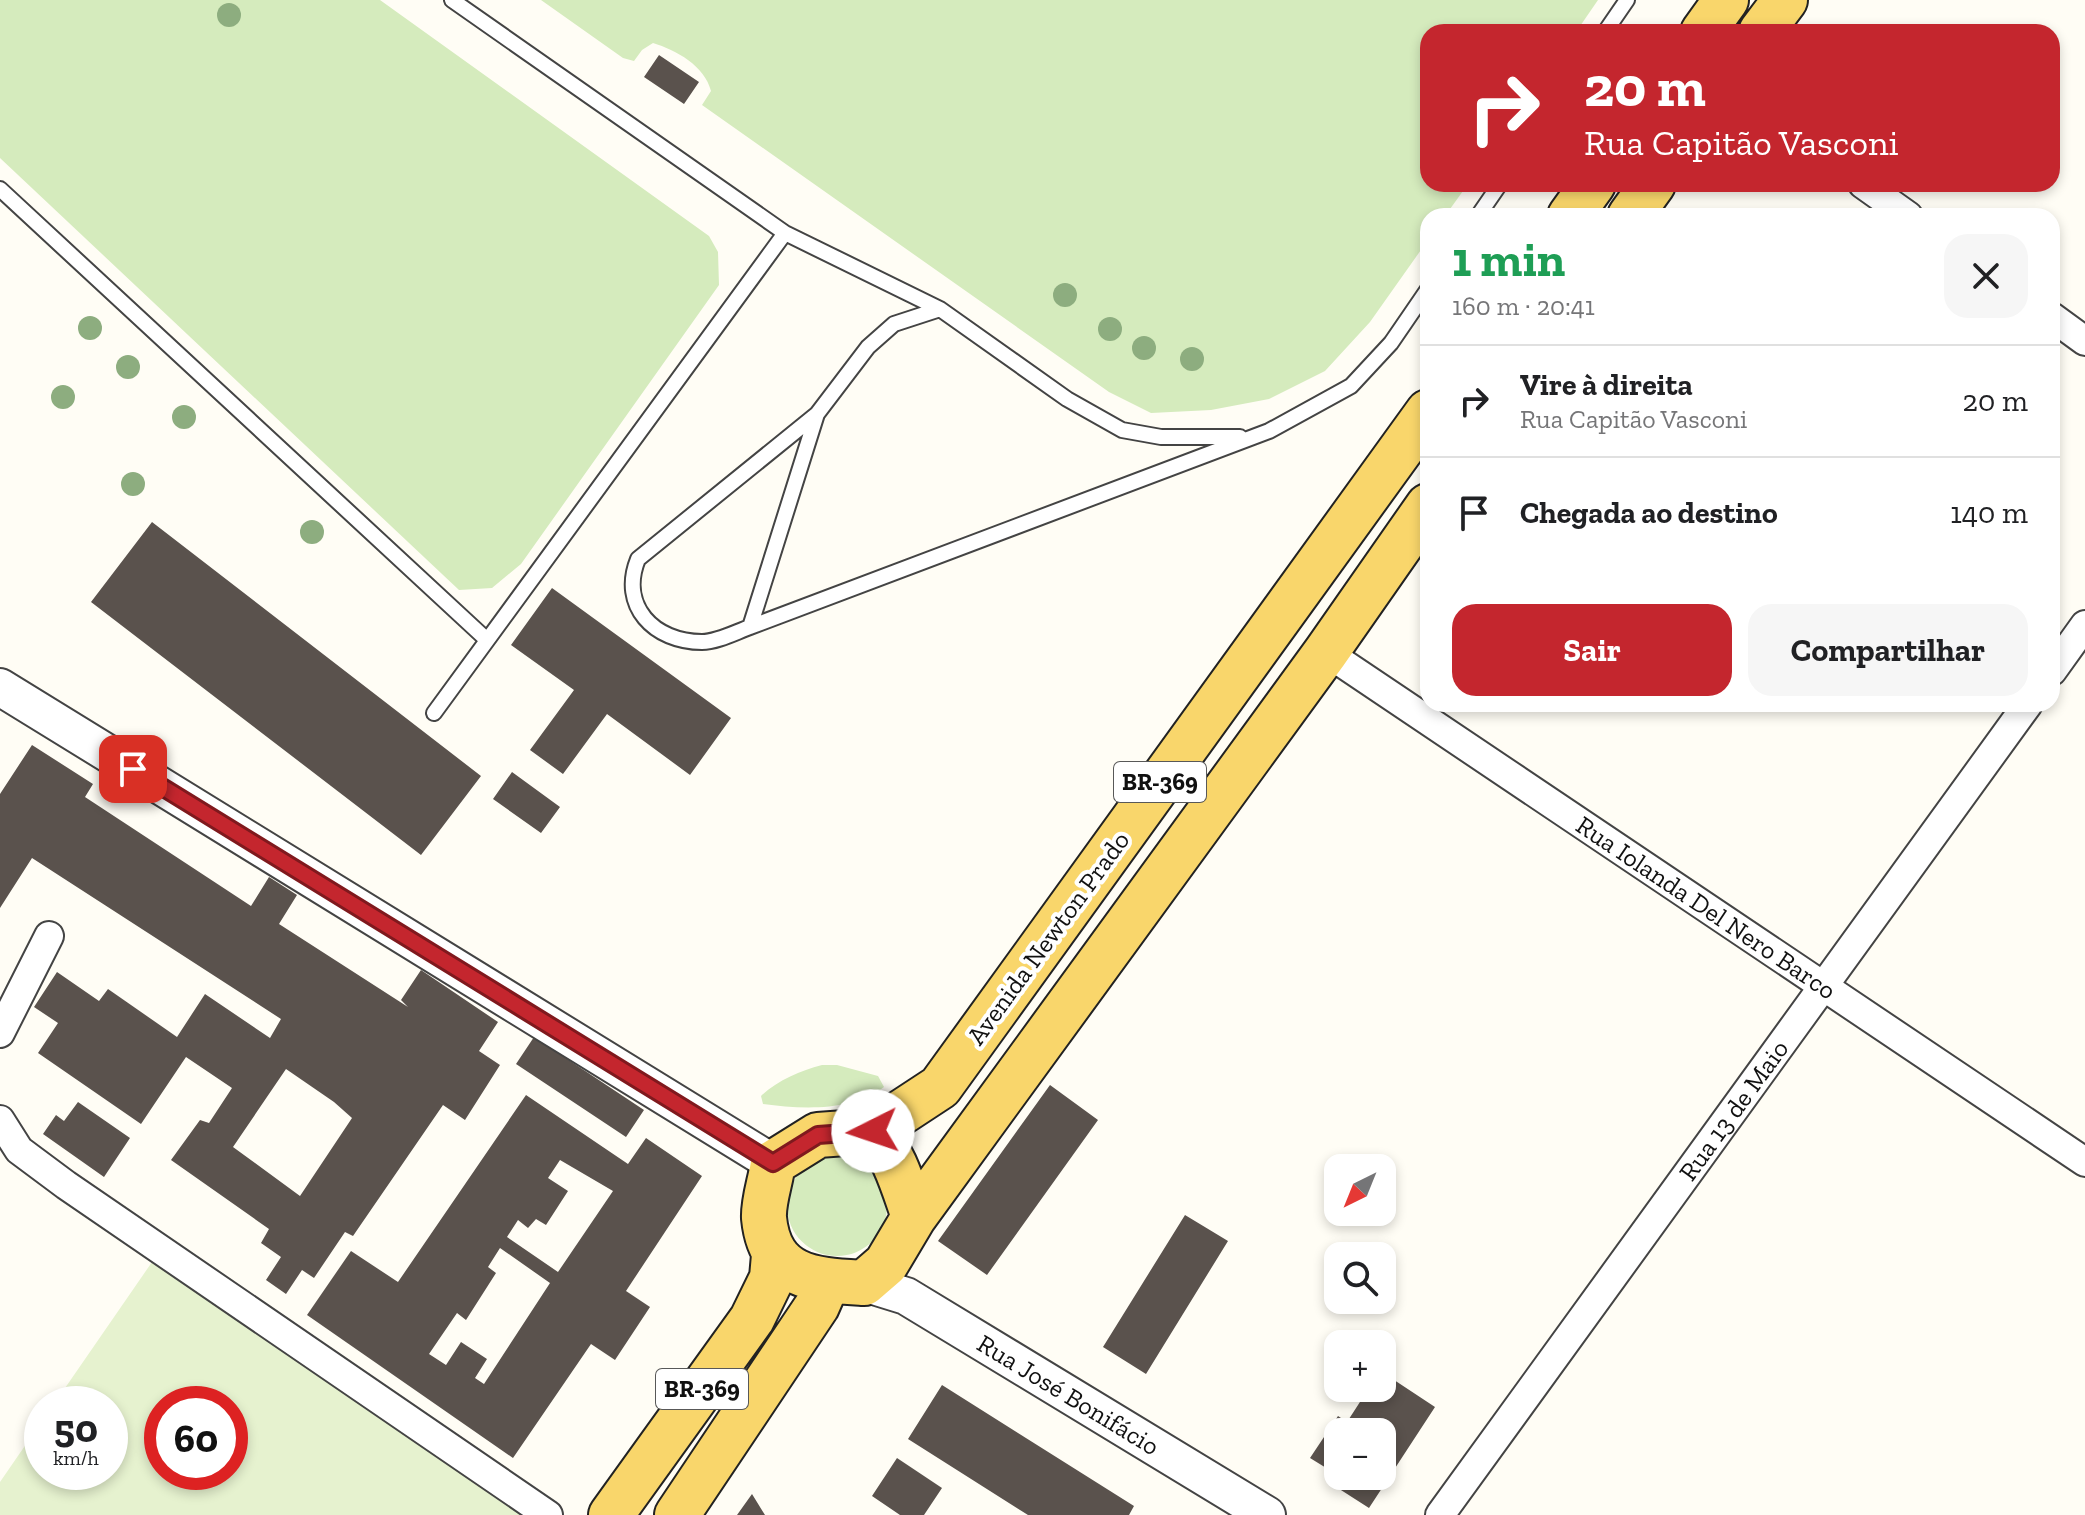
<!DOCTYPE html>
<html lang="pt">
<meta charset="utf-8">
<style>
:root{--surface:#fff;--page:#f6f6f6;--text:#202124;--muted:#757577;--line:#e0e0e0;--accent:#c4262e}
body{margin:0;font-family:"Zilla Slab",serif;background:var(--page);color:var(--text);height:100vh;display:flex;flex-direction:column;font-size:30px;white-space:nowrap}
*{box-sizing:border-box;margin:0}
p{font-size:26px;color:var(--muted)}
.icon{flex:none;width:44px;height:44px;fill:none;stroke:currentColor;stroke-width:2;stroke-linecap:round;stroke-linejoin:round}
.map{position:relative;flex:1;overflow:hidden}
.side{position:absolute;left:1420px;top:208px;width:640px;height:504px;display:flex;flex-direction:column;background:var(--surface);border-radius:24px;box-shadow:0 4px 12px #0003}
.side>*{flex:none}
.top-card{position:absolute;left:1420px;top:24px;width:640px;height:168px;border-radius:24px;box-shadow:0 4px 12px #0003;background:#c4262e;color:#fff;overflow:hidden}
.needle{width:52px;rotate:223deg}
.tools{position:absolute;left:1324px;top:1154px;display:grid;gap:16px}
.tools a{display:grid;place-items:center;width:72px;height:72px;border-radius:16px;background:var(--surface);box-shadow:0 4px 12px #0003;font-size:40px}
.speed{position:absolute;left:24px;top:1386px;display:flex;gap:16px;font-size:40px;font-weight:700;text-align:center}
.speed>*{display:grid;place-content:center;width:104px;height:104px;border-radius:50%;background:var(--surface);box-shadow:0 4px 12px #0003;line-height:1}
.speed small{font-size:20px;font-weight:400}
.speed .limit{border:12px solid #d22;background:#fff;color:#111}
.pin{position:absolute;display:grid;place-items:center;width:68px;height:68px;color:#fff;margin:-34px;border-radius:16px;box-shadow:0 4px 12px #0006}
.me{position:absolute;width:88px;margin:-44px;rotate:266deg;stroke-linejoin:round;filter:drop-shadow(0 0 6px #0008)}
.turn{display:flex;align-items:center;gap:28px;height:168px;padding:0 32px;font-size:36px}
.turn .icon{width:104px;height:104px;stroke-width:2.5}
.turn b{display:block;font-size:56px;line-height:68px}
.round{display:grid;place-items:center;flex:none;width:84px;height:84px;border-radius:24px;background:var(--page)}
.overview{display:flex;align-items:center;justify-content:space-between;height:136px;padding:0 32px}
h1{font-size:48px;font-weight:700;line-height:60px;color:#1e9e55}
.primary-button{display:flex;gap:16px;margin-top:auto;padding:16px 32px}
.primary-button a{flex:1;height:92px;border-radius:24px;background:var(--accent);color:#fff;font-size:32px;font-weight:700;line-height:92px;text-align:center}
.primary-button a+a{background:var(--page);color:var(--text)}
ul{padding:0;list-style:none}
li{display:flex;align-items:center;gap:24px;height:112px;padding:0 32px;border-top:2px solid var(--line)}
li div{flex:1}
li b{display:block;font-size:30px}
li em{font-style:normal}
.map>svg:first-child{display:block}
</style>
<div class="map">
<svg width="2085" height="1515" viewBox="0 0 2085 1515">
<rect width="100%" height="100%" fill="#fffdf5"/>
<path fill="#d5ebbd" d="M0 0H380L709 236 718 252 719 285 521 564 492 588 459 590 0 158Z
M541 0H1598L1576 32H1428V184H1468L1445 216H1428V240L1370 322 1325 371 1269 399 1211 410 1151 413 1109 392 702 105 711 91C705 66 676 50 653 43L642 50 634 61 623 58Z
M822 1065H837L878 1076 884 1087C852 1112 801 1109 763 1104L761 1096C778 1080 800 1071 822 1065Z
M787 1206a50 50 0 1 1 100 0a50 50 0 1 1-100 0Z"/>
<path fill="#e6f2cf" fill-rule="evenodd" d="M161 1249 537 1515H0V1482L42 1421V1472H110V1404H54ZM162 1404H230V1472H162Z"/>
<path fill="#5a524d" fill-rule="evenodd" d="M659 55 699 82 684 104 644 77Z
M152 522 481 776 421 855 91 602Z
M552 588 731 718 690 775 607 714 563 774 530 750 574 690 511 645Z
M32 745 93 784 85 797 251 906 269 877 297 895 279 924 408 1007 401 1000 421 970 498 1022 479 1051 500 1065 465 1120 443 1105 353 1236 345 1232 314 1278 302 1270 286 1294 266 1280 281 1257 261 1243 269 1229 171 1160 200 1120 209 1123 232 1088 186 1057 141 1124 38 1053 58 1023 34 1007 57 972 99 1001 108 989 177 1037 205 994 270 1038 281 1019 32 858 0 908V794ZM286 1069 334 1102 352 1118 300 1196 233 1147Z
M512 772 560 807 541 833 493 799Z
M534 1037 644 1110 626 1137 516 1064Z
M1050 1085 1098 1120 987 1275 938 1241Z
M526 1095 628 1164 646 1138 702 1176 626 1291 650 1307 615 1360 591 1344 513 1458 307 1315 351 1251 398 1282ZM560 1160 613 1191 558 1272 507 1237 518 1220 528 1228 536 1219 546 1225 568 1191 548 1178ZM500 1248 550 1283 484 1384 475 1378 487 1359 461 1342 446 1365 429 1354 457 1313 466 1320 496 1273 488 1267Z
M78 1102 130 1138 104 1177 43 1134 56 1115 64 1121Z
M1185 1215 1228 1241 1146 1374 1103 1347Z
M1382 1372 1435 1407 1369 1508 1330 1483 1336 1474 1310 1458 1338 1416 1347 1422 1369 1388H1382ZM1338 1432H1382V1476H1338Z
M942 1385 1134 1506 1129 1515H1028L908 1439Z
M897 1458 942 1488 924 1515H900L872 1496Z
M752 1494 765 1515H737Z"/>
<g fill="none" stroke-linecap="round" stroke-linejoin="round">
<defs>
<path id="service" d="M452 0 785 233 940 309 1067 399 1122 430 1161 437H1240
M1605 32 1627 0
M0 189 487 640
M1478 216 1500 184
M940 309 894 324 868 347 817 414 638 559C619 606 654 642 702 642 717 642 736 632 750 627L1269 431 1351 386 1391 343 1428 289
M750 627 817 414
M434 713 785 233"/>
<g id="minor">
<path d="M1863 184 1908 216"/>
<path d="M2052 317 2085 341"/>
<path id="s1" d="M1326 652 2085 1162"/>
<path d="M2052 671 2085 625"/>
<path d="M0 1033 49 936"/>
<path d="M0 1120 19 1150 66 1185 548 1515"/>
<path id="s2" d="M1440 1515 2028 704"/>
</g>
<g id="tertiary">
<path d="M0 687 773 1163"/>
<path id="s3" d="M864 1283 906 1296 1267 1515"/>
</g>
<path id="primary" d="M1703 32 1726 0
M1761 32 1785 0
M1570 216 1593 184
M1630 216 1653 184
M1428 412 940 1087 873 1131 818 1135 773 1163C771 1180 763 1201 764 1218 770 1279 815 1280 864 1283L886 1264 914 1217 1326 652 1428 506
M873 1131C895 1155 903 1186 914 1217
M611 1515 752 1319 772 1278 774 1255
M677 1515 817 1306 828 1281"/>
</defs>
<use href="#service" stroke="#444" stroke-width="18"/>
<use href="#minor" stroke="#444" stroke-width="32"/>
<use href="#tertiary" stroke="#444" stroke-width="40"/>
<use href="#primary" stroke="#222" stroke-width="48"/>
<use href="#service" stroke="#fff" stroke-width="14"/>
<use href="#minor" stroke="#fff" stroke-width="28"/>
<use href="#tertiary" stroke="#fff" stroke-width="36"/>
<use href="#primary" stroke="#f9d66b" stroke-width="44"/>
</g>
<g fill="#8dad7f">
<circle cx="229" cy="15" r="12"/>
<circle cx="1065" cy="295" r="12"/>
<circle cx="90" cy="328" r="12"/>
<circle cx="1110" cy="329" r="12"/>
<circle cx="1144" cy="348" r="12"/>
<circle cx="1192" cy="359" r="12"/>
<circle cx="128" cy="367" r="12"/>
<circle cx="63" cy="397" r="12"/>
<circle cx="184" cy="417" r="12"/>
<circle cx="133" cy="484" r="12"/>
<circle cx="312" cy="532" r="12"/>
</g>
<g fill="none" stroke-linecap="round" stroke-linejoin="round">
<defs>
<path id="route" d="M133 769 773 1163 818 1135 873 1131"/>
</defs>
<use href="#route" stroke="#7f191e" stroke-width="20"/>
<use href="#route" stroke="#c4262e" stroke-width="14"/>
</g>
<g text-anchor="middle" stroke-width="8" stroke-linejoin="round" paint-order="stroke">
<g fill="#fff" stroke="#585858" stroke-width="2">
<rect x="1114" y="762" width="92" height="40" rx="6"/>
<rect x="656" y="1369" width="92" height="40" rx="6"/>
</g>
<g font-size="24" font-weight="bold" fill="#111">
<text x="1160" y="790">BR-369</text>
<text x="702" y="1397">BR-369</text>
</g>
<g font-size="26" fill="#111" stroke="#fff">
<text dy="9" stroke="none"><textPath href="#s1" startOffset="458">Rua Iolanda Del Nero Barco</textPath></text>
<text transform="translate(1048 938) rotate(-54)" y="9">Avenida Newton Prado</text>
<text dy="9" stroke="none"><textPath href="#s2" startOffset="500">Rua 13 de Maio</textPath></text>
<text dy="9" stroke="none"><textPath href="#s3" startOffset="234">Rua José Bonifácio</textPath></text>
</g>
</g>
</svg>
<div class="tools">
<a><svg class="needle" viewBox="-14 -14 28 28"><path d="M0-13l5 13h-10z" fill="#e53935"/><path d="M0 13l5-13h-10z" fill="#757577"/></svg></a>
<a><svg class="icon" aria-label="search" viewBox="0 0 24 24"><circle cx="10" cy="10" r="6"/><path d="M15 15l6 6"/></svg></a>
<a>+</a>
<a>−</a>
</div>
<div class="speed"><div>50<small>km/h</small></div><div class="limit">60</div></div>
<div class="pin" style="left:133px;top:769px;background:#d93025"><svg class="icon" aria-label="arrive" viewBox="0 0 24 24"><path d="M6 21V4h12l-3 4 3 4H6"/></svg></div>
<svg class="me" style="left:873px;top:1131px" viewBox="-20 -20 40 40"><circle r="19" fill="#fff"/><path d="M0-13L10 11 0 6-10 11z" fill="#c4262e"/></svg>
<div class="top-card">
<div class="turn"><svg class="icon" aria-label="right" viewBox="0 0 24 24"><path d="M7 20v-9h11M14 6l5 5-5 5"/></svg><div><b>20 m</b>Rua Capitão Vasconi</div></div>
</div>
<section class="side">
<div class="overview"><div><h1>1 min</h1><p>160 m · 20:41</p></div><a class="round"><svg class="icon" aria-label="close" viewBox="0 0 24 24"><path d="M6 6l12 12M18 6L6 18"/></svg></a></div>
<ul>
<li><svg class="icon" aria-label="right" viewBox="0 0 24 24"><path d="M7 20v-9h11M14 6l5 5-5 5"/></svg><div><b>Vire à direita</b><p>Rua Capitão Vasconi</p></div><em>20 m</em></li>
<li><svg class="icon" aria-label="arrive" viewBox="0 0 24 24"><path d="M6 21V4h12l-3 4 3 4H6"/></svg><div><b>Chegada ao destino</b></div><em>140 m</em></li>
</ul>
<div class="primary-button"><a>Sair</a><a>Compartilhar</a></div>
</section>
</div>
